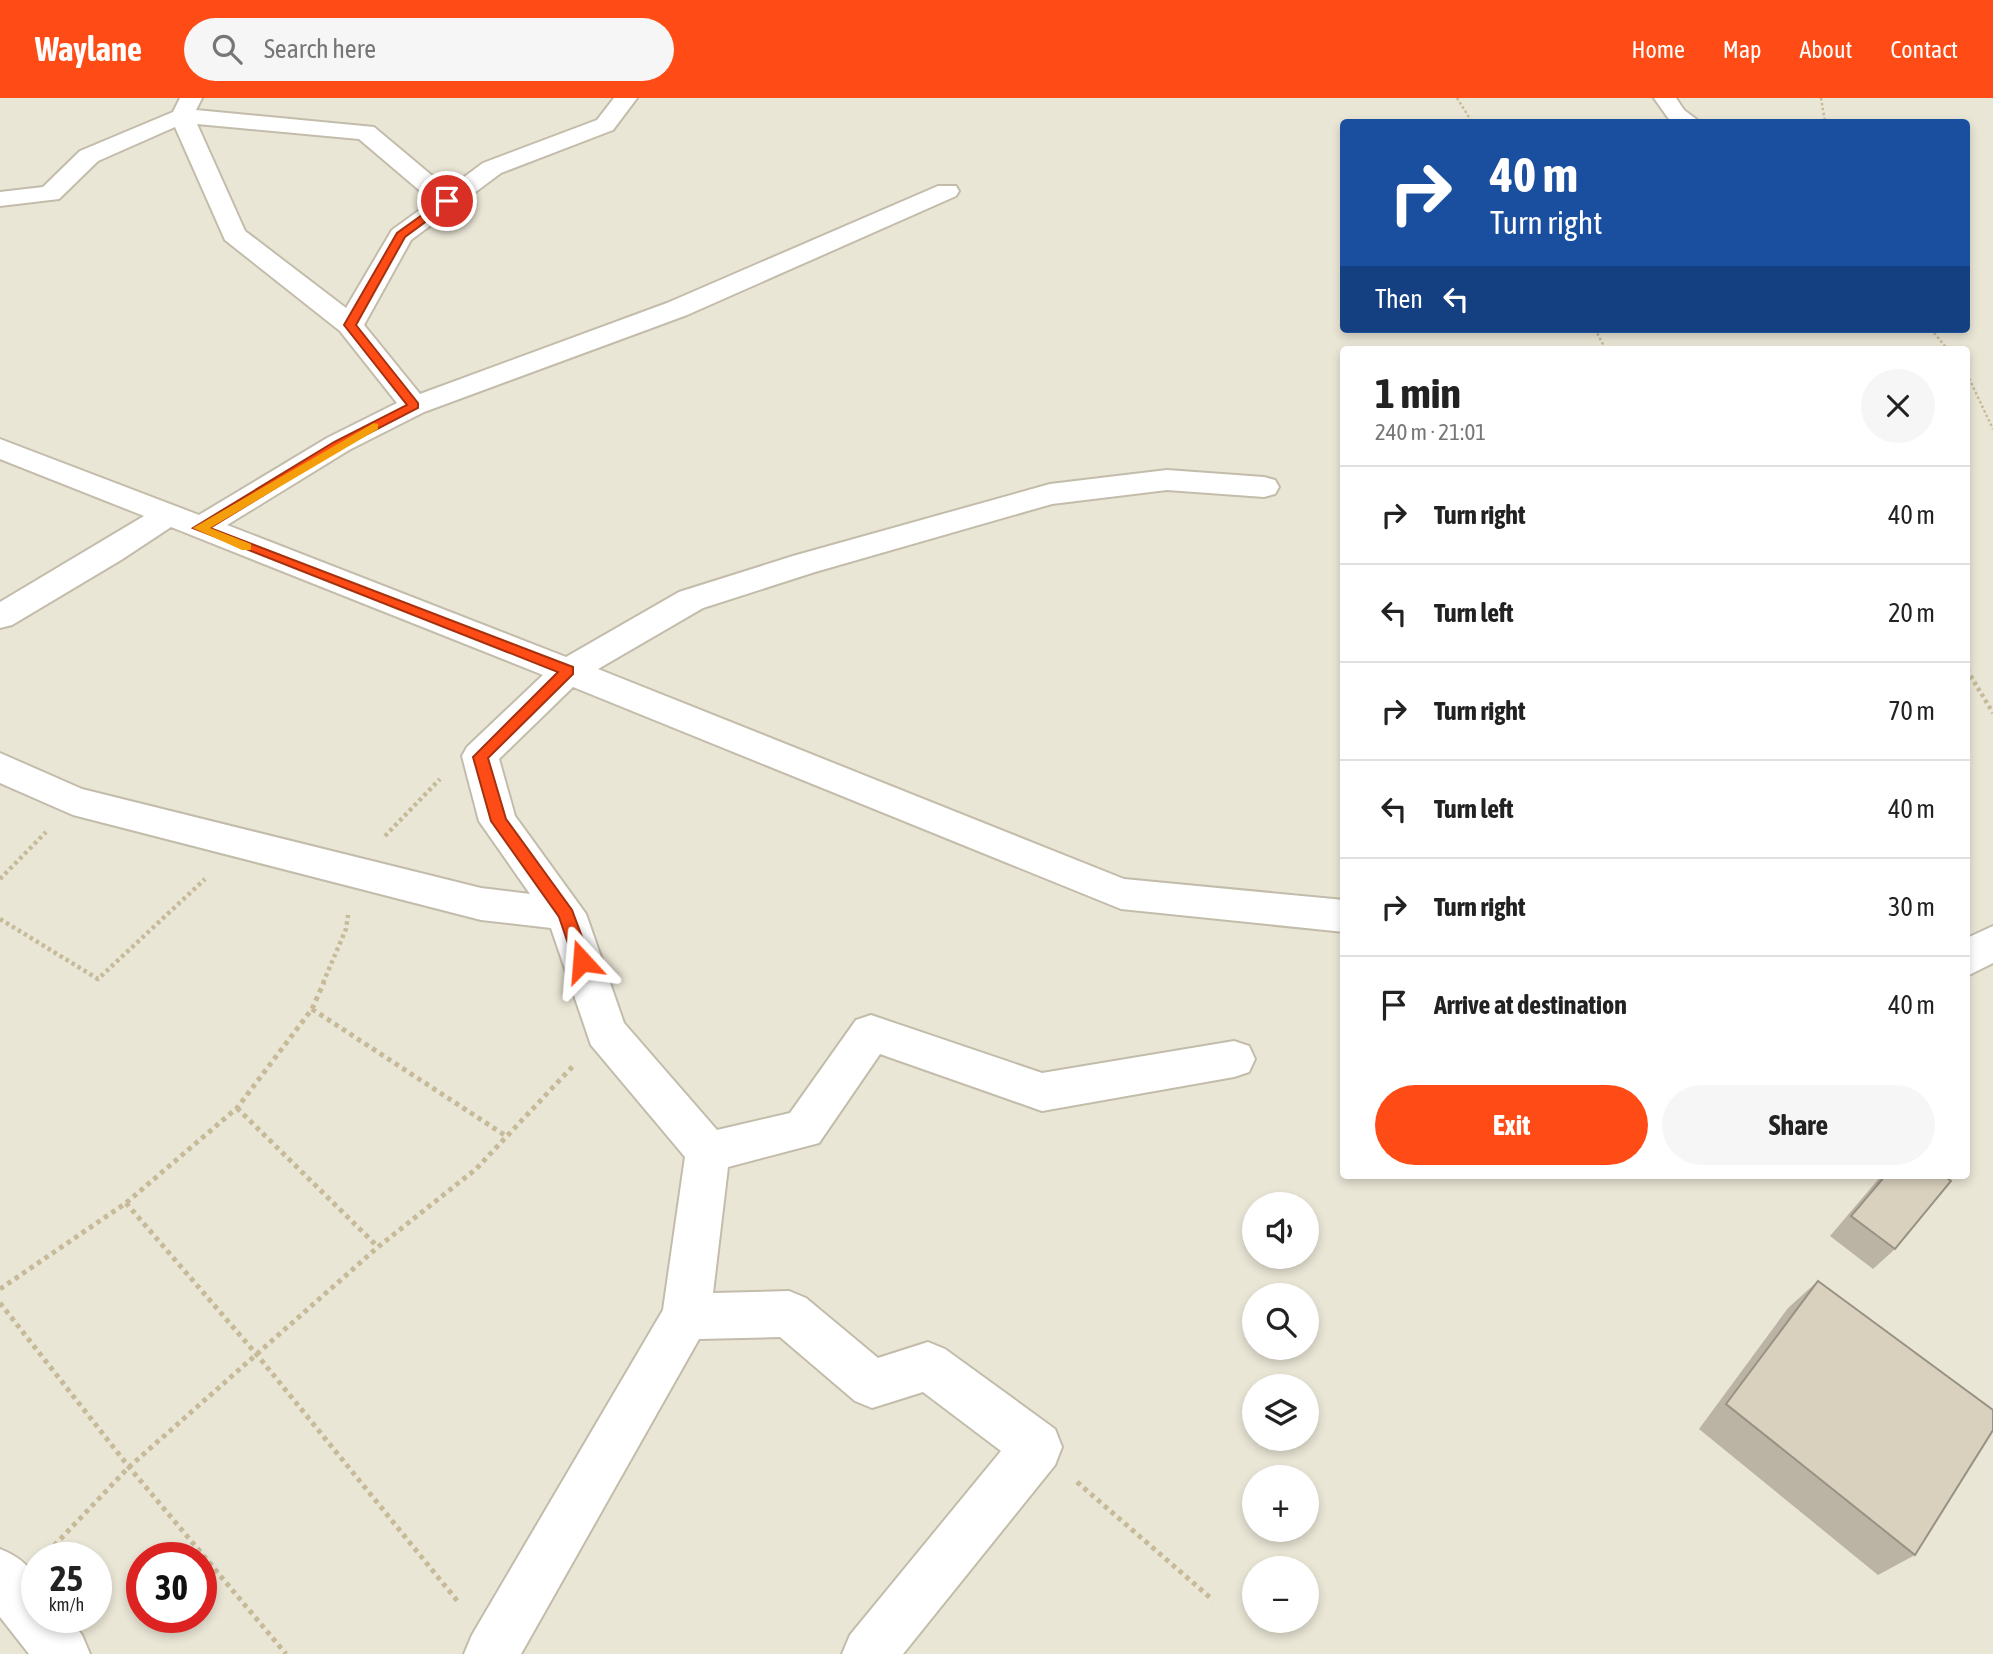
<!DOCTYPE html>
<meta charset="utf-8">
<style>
:root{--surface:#fff;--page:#f6f6f6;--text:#222;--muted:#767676;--line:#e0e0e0;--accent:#ff4c16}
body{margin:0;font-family:"Asap Condensed",sans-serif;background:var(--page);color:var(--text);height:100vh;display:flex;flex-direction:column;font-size:26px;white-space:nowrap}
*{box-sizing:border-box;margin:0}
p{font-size:23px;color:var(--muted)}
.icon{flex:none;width:38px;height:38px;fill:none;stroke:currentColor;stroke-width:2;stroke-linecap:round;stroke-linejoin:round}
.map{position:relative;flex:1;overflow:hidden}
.drawer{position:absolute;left:1340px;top:248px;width:630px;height:833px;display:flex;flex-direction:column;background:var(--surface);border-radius:7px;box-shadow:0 4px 10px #0003}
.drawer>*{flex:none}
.top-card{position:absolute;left:1340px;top:21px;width:630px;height:214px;border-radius:7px;box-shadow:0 4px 10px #0003;background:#1a4fa0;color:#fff;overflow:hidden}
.fabs{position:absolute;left:1242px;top:1094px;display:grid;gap:14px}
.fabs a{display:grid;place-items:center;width:77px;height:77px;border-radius:50%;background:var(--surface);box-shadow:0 4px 10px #0003;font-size:35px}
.speed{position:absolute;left:21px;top:1444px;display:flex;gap:14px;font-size:35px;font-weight:700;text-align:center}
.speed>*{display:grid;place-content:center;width:91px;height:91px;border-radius:50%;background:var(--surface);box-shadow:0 4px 10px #0003;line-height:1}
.speed small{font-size:18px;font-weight:400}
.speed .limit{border:10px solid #d22;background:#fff;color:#111}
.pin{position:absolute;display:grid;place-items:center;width:60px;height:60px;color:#fff;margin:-30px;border:4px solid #fff;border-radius:50%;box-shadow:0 2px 7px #0007}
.me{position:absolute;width:77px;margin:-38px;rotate:341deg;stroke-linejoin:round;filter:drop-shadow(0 0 5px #0008)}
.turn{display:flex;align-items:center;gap:24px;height:147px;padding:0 35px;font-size:32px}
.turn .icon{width:91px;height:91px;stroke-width:2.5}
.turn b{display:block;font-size:49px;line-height:60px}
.then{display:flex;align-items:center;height:66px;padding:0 35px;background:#0003;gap:14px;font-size:26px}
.round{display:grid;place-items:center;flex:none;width:74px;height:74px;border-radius:37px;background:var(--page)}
.overview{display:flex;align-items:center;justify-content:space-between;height:119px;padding:0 35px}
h1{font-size:42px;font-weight:700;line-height:52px}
.primary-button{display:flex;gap:14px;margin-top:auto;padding:14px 35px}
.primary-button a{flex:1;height:80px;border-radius:42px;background:var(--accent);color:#fff;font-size:28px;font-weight:700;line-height:80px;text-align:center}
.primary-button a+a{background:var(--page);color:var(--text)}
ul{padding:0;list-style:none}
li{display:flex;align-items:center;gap:21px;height:98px;padding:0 35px;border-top:2px solid var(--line)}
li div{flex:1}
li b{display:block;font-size:26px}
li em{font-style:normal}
header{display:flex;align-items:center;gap:42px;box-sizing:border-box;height:98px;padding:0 35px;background:var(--accent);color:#fff}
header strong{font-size:33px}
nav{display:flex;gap:38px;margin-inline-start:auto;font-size:24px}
.search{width:490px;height:63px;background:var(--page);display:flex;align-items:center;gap:18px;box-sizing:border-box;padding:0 24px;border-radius:38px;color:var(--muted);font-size:26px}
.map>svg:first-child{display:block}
</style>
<header>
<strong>Waylane</strong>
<div class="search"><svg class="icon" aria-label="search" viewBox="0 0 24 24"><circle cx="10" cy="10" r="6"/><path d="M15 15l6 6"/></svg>Search here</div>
<nav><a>Home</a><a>Map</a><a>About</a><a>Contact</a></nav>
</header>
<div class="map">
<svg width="1993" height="1556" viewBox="0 0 1993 1556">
<rect width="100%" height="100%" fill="#f6f3e9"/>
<path fill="#eae6d6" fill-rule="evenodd" d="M0 0H1993V1556H0ZM1344 24H1967V231H1344ZM1344 252H1967V1078H1344ZM1255 1106H1307V1158H1255ZM1255 1197H1307V1250H1255ZM1255 1288H1307V1340H1255ZM1255 1379H1307V1432H1255ZM37 1460H96V1519H37ZM142 1460H201V1519H142ZM1255 1470H1307V1522H1255Z"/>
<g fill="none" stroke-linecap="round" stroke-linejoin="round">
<defs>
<path id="street" d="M180 0H202L196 12 374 29 448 91 483 65 597 22 614 0H637L613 32 501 75 411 142 364 227 420 296 667 205 938 88H956L959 93 956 98 687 217 424 314 349 352 227 427 566 559 679 494 793 458 1050 386 1167 372 1264 379 1275 382 1279 389 1275 396 1264 399 1167 392 1052 406 815 474 703 510 598 571 1124 781 1344 802V834L1121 811 573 589 499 661 515 718 586 816 624 925 717 1032 790 1015 856 922 871 917 1042 975 1234 943 1249 948 1255 961 1249 974 1234 979 1042 1013 880 956 819 1045 728 1069 713 1195 789 1193 806 1200 878 1260 928 1244 945 1251 1055 1331 1062 1349 1055 1367 903 1556H842L850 1537 1001 1353 923 1294 872 1310 855 1303 780 1239 699 1241 521 1556H464L472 1537 663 1212 685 1059 591 947 551 830 481 822 73 717 0 685V655L82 691 481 790 530 796 479 723 462 658 467 649 543 577 171 429 121 462 12 527 0 530V504L144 418 0 361V341L199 417 327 340 397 305 340 233 225 142 175 29 98 63 59 101 0 108V94L43 89 80 53 173 14ZM197 26 359 41 432 103 392 132 346 210 245 133Z
M1654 0H1676L1684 12 1700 24H1671Z
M1993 828V865L1967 878V840Z
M0 1451C37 1466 37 1482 37 1519H68L82 1537 90 1556H29L0 1519Z"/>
</defs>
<use href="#street" stroke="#c3bcaa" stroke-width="4"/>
<path stroke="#c6ba99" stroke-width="2.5" stroke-dasharray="2.5 2.5" stroke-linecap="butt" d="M1457 0 1472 24
M1821 0 1825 24
M1595 231 1606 252
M1931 231 1948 252
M1967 276 1993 331"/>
<path stroke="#c6ba99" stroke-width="4.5" stroke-dasharray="3.5 3.5" stroke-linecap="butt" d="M1967 572 1993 615
M385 738 440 681
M0 781 46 734
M0 821 98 881 205 781
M323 885 346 831 348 817"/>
<path stroke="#c6ba99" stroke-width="5" stroke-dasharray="4.5 4.5" stroke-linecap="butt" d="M312 911 506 1038
M237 1010 378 1149
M126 1105 258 1258 459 1505
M0 1191 126 1105 237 1010 312 911 324 884
M0 1205 129 1369 286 1556
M1077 1384 1213 1502
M48 1454 129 1369 378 1149 476 1071 573 968"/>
<use href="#street" fill="#fff" fill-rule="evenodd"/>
</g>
<path fill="#bbb3a3" d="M1881 1078H1944L1895 1151 1873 1171 1830 1138Z
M1818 1183 1915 1457 1878 1477 1699 1331 1788 1210Z"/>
<path fill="#d9d0bd" stroke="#989284" stroke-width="2" d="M1885 1078H1944L1951 1083 1895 1151 1851 1118Z
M1818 1183 1993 1312V1332L1915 1457 1726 1306Z"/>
<path fill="#ff4c16" stroke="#a6310e" stroke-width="2" d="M447 99 451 100V105L405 139 356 227 418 305V310L342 349 210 430 573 569V576L488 660 506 721 572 812 591 863 582 870 574 863 559 819 491 723 473 659 558 574 193 430 334 344 407 307 344 227 397 135Z"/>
<path fill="#f59e0b" d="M374 325 378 326V331L210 430 251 446V452H242L193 430Z"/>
</svg>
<div class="fabs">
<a><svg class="icon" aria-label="sound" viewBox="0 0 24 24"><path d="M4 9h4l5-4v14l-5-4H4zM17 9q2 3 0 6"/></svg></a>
<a><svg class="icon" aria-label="search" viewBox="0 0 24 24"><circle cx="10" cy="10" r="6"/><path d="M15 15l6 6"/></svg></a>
<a><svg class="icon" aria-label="layers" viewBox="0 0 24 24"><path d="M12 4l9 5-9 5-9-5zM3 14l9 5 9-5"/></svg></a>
<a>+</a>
<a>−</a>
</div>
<div class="speed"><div>25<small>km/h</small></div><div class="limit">30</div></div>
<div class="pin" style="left:447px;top:103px;background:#d93025"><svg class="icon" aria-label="arrive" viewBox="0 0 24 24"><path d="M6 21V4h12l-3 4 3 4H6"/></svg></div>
<svg class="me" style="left:582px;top:863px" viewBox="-20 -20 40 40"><path d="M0-17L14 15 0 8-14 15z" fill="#ff4c16" stroke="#fff" stroke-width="4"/></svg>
<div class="top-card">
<div class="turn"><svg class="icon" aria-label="right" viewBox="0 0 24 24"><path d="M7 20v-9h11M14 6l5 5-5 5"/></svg><div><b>40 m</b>Turn right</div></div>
<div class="then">Then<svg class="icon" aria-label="left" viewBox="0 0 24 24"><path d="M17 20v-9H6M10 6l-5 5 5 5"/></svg></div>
</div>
<section class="drawer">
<div class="overview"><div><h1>1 min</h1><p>240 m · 21:01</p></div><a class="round"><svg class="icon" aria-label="close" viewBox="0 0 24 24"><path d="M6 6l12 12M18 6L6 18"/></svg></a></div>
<ul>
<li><svg class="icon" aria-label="right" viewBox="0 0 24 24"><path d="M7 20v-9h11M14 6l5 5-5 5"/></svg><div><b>Turn right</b></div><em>40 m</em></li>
<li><svg class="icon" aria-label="left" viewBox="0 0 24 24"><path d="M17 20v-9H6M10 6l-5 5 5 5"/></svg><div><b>Turn left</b></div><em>20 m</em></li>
<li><svg class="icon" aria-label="right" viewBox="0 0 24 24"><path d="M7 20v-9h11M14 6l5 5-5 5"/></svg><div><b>Turn right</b></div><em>70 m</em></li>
<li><svg class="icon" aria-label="left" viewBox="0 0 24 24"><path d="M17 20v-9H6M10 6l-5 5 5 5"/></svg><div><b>Turn left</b></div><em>40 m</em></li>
<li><svg class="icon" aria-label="right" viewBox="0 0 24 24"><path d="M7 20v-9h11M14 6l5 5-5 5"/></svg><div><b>Turn right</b></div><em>30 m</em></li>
<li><svg class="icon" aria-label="arrive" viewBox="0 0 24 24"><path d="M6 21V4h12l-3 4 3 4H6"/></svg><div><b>Arrive at destination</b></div><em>40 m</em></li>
</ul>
<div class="primary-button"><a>Exit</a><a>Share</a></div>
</section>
</div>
